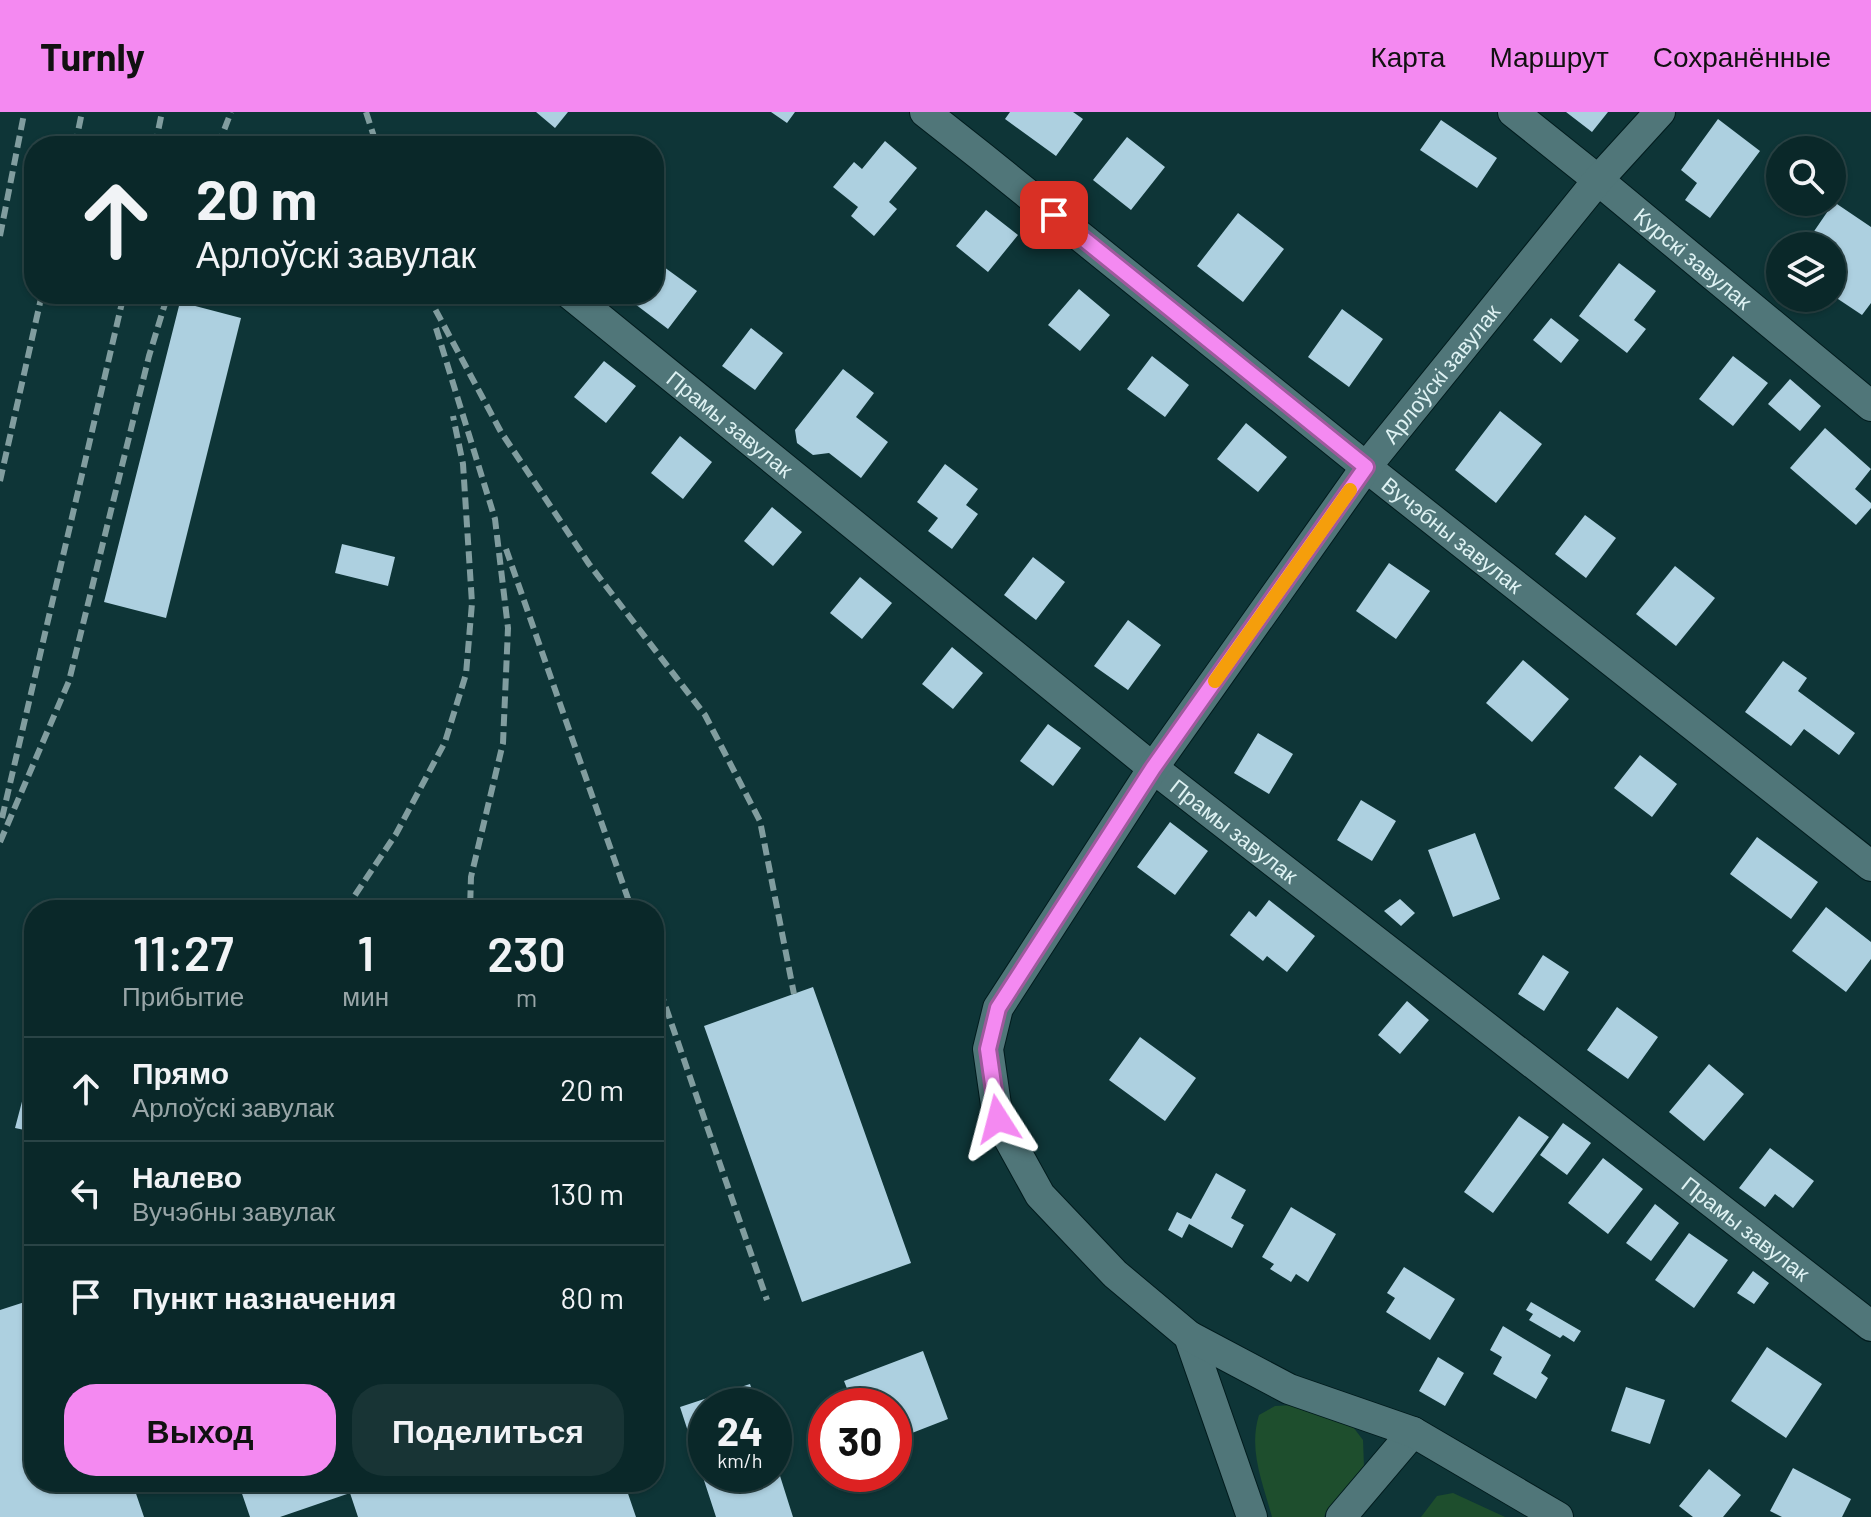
<!DOCTYPE html>
<html lang="ru">
<meta charset="utf-8">
<style>
:root{--surface:#0a2829;--page:#183435;--text:#f1f3f6;--muted:#99a6a8;--line:#2a4446;--accent:#f489f1}
body{margin:0;font-family:Barlow,sans-serif;background:var(--page);color:var(--text);height:100vh;display:flex;flex-direction:column;font-size:30px;white-space:nowrap}
*{box-sizing:border-box;margin:0}
p{font-size:26px;color:var(--muted)}
.icon{flex:none;width:44px;height:44px;fill:none;stroke:currentColor;stroke-width:2;stroke-linecap:round;stroke-linejoin:round}
.map{position:relative;flex:1;overflow:hidden}
.sheet{position:absolute;left:24px;top:788px;width:640px;height:592px;display:flex;flex-direction:column;background:var(--surface);border-radius:32px;box-shadow:0 2px 6px #0004,0 0 0 2px var(--line)}
.sheet>*{flex:none}
.top-card{position:absolute;left:24px;top:24px;width:640px;height:168px;border-radius:32px;box-shadow:0 2px 6px #0004,0 0 0 2px var(--line);background:#0a2829;color:var(--text);overflow:hidden}
.tools{position:absolute;left:1766px;top:24px;display:grid;gap:16px}
.tools a{display:grid;place-items:center;width:80px;height:80px;border-radius:50%;background:var(--surface);box-shadow:0 2px 6px #0004,0 0 0 2px var(--line);font-size:40px}
.speed{position:absolute;left:688px;top:1276px;display:flex;gap:16px;font-size:40px;font-weight:700;text-align:center}
.speed>*{display:grid;place-content:center;width:104px;height:104px;border-radius:50%;background:var(--surface);box-shadow:0 2px 6px #0004,0 0 0 2px var(--line);line-height:1}
.speed small{font-size:20px;font-weight:400}
.speed .limit{border:12px solid #d22;background:#fff;color:#111}
.pin{position:absolute;display:grid;place-items:center;width:68px;height:68px;color:#fff;margin:-34px;border-radius:16px;box-shadow:0 4px 12px #0006}
.me{position:absolute;width:88px;margin:-44px;rotate:351deg;stroke-linejoin:round;filter:drop-shadow(0 0 6px #0008)}
.turn{display:flex;align-items:center;gap:28px;height:168px;padding:0 40px;font-size:36px}
.turn .icon{width:104px;height:104px;stroke-width:2.5}
.turn b{display:block;font-size:56px;line-height:68px}
.eta{display:flex;justify-content:space-evenly;align-items:center;height:136px;text-align:center}
.eta b{font-size:48px;font-weight:600;line-height:56px}
.cta{display:flex;gap:16px;margin-top:auto;padding:16px 40px}
.cta a{flex:1;height:92px;border-radius:32px;background:var(--accent);color:#111;font-size:32px;font-weight:600;line-height:92px;text-align:center}
.cta a+a{background:var(--page);color:var(--text)}
ul{padding:0;list-style:none}
li{display:flex;align-items:center;gap:24px;height:104px;padding:0 40px;border-top:2px solid var(--line)}
li div{flex:1}
li b{display:block;font-size:30px}
li em{font-style:normal}
header{display:flex;align-items:center;gap:48px;box-sizing:border-box;height:112px;padding:0 40px;background:var(--accent);color:#111}
header strong{font-size:38px}
nav{display:flex;gap:44px;margin-inline-start:auto;font-size:28px}
.map>svg:first-child{display:block}
</style>
<header>
<strong>Turnly</strong>
<nav><a>Карта</a><a>Маршрут</a><a>Сохранённые</a></nav>
</header>
<div class="map">
<svg width="1871" height="1405" viewBox="0 0 1871 1405">
<rect width="100%" height="100%" fill="#0e3537"/>
<path fill="#1e4e2d" d="M1294 1293 1350 1311 1363 1328 1364 1355 1348 1379 1327 1398 1324 1405H1272C1263 1371 1248 1338 1259 1303L1275 1294Z
M1453 1381 1505 1405H1421L1437 1384Z"/>
<path fill="#add0e0" d="M536 0H568L555 16Z
M771 0H795L787 11Z
M1010 0H1073L1083 7 1056 44 1005 7Z
M1566 0H1608L1592 20Z
M1718 7 1760 39 1710 106 1685 88 1697 71 1681 58Z
M1441 8 1497 46 1477 76 1420 38Z
M1127 25 1165 55 1131 98 1093 68Z
M885 29 917 56 889 90 897 97 874 124 851 104 858 95 833 75 854 50 862 57Z
M1834 90 1871 115V191L1862 203 1832 183V134H1804Z
M986 98 1018 123 988 160 956 134Z
M1238 101 1284 137 1243 190 1197 154Z
M1619 151 1656 179 1634 208 1646 217 1627 241 1579 204Z
M664 155 697 179 668 217 635 192 643 182H654V168Z
M1079 177 1110 203 1080 239 1048 213Z
M180 190 241 206 166 506 104 490Z
M1342 197 1383 227 1349 275 1308 245Z
M1551 206 1579 228 1561 251 1533 228Z
M751 216 783 241 755 278 722 254Z
M1152 244 1189 273 1165 305 1127 277Z
M1733 244 1768 271 1733 314 1699 287Z
M604 249 636 274 606 311 574 285Z
M843 257 874 281 856 305 888 330 861 366 829 341 813 343 797 331 795 318Z
M1790 267 1821 294 1800 319 1768 292Z
M1500 299 1542 332 1496 391 1455 358Z
M1246 311 1287 345 1258 380 1217 347Z
M1825 316 1871 357 1855 377 1871 391V396L1856 413 1790 356Z
M680 324 712 350 683 387 651 361Z
M945 352 978 377 966 393 978 402 952 437 928 419 938 406 917 390Z
M772 395 802 420 773 454 744 429Z
M1585 403 1616 426 1586 466 1555 442Z
M342 432 395 445 388 474 335 461Z
M1033 445 1065 470 1036 508 1004 483Z
M1389 451 1430 479 1396 527 1356 499Z
M1675 454 1715 486 1676 534 1636 502Z
M860 465 892 491 862 527 830 501Z
M1128 508 1161 533 1128 578 1094 554Z
M952 535 983 561 953 597 922 572Z
M1523 548 1569 587 1532 630 1486 591Z
M1783 549 1807 566 1798 579 1855 621 1839 643 1804 617 1791 634 1745 600Z
M1048 612 1081 636 1053 674 1020 649Z
M1258 621 1293 642 1269 682 1234 661Z
M1640 643 1677 672 1652 705 1614 676Z
M1361 688 1396 709 1372 749 1337 728Z
M1170 710 1208 739 1175 783 1137 755Z
M1475 721 1500 787 1453 805 1428 738Z
M1757 725 1818 770 1791 807 1730 762Z
M1400 787 1415 801 1401 814 1384 799Z
M1269 788 1315 824 1287 860 1267 844 1263 849 1230 823 1249 799 1256 805Z
M1826 795 1871 830V847L1846 880 1792 839Z
M1543 843 1569 860 1544 899 1518 882Z
M813 875 911 1151 802 1190 704 914Z
M1407 889 1429 908 1400 942 1378 923Z
M1617 895 1658 925 1628 967 1587 938Z
M1140 925 1196 966 1165 1009 1109 968Z
M33 948H34V1020L15 1016Z
M1709 952 1744 982 1704 1029 1669 1000Z
M1519 1004 1549 1025 1493 1101 1464 1080Z
M1563 1011 1591 1031 1567 1063 1540 1043Z
M1770 1036 1814 1069 1793 1096 1775 1082 1765 1095 1739 1076Z
M1603 1046 1643 1077 1608 1122 1568 1091Z
M1216 1061 1246 1078 1231 1106 1244 1113 1232 1136 1189 1112 1182 1126 1168 1118 1177 1100 1191 1107Z
M1655 1092 1679 1111 1651 1149 1626 1131Z
M1291 1095 1336 1122 1308 1170 1296 1162 1291 1170 1270 1157 1274 1152 1262 1145Z
M1689 1121 1728 1148 1694 1196 1655 1168Z
M1404 1155 1455 1187 1430 1228 1386 1200 1395 1186 1387 1181Z
M1753 1159 1769 1171 1754 1192 1737 1181Z
M34 1187V1370H132L144 1405H0V1198Z
M1531 1190 1581 1219 1574 1230 1563 1223 1560 1226 1529 1208 1533 1202 1526 1198Z
M1503 1214 1551 1243 1541 1261 1548 1266 1536 1287 1493 1262 1502 1245 1490 1238Z
M1767 1235 1822 1272 1786 1326 1731 1289Z
M923 1239 948 1307 894 1328V1294H854L844 1269Z
M1438 1245 1464 1261 1445 1294 1419 1279Z
M750 1272 757 1294H706V1362H774L775 1348 793 1405H716L680 1295Z
M1626 1275 1665 1288 1650 1332 1611 1319Z
M1793 1356 1851 1387 1842 1405H1782L1770 1399Z
M1709 1357 1741 1383 1723 1405H1693L1679 1394Z
M238 1370H624L636 1405H358L350 1381 280 1405H250Z"/>
<g fill="none" stroke-linecap="round" stroke-linejoin="round">
<defs>
<g id="minor">
<path id="s1" d="M925 0 982 45 1366 355 1871 754"/>
<path id="s2" d="M1513 0 1598 68 1871 294"/>
<path id="s3" d="M570 182 1153 656 1871 1214"/>
<path d="M1189 1224 1252 1405"/>
<path d="M1341 1405 1413 1320"/>
<path id="s4" d="M1558 1405 1413 1320 1289 1277 1189 1224 1115 1162 1040 1083 998 1007 988 937 998 896 1153 656 1366 355 1598 68 1660 0"/>
</g>
</defs>
<use href="#minor" stroke="#001b1d" stroke-width="32"/>
<use href="#minor" stroke="#507679" stroke-width="30"/>
<path stroke="#819d9f" stroke-width="6" stroke-dasharray="12 6" stroke-linecap="butt" d="M366 0 377 34
M75 34 82 0
M155 34 162 0
M218 34 231 0
M0 124 24 2
M427 182 501 320 589 452 705 603 760 709 794 882
M436 216 495 407 508 516 503 631 471 765 470 798
M0 369 42 182
M506 437 632 798
M2 706 124 182
M0 730 69 569 149 244 168 182
M345 798 396 722 445 630 466 562 472 491 463 352 453 304
M654 861 767 1188"/>
</g>
<g fill="none" stroke-linecap="round" stroke-linejoin="round">
<defs>
<path id="route" d="M998 1007 988 937 998 896 1153 656 1366 355 1054 103"/>
</defs>
<use href="#route" stroke="#9f599d" stroke-width="20"/>
<use href="#route" stroke="#f489f1" stroke-width="14"/>
<path stroke="#f59e0b" stroke-width="14" d="M1215 569 1350 378"/>
</g>
<g text-anchor="middle" stroke-width="8" stroke-linejoin="round" paint-order="stroke">
<g font-size="22" fill="#def2f3" stroke="#022b2d">
<text dy="8" stroke="none"><textPath href="#s2" startOffset="232">Курскі завулак</textPath></text>
<text dy="8" stroke="none"><textPath href="#s4" startOffset="1592">Арлоўскі завулак</textPath></text>
<text dy="8" stroke="none"><textPath href="#s3" startOffset="206">Прамы завулак</textPath></text>
<text dy="8" stroke="none"><textPath href="#s1" startOffset="676">Вучэбны завулак</textPath></text>
<text dy="8" stroke="none"><textPath href="#s3" startOffset="854">Прамы завулак</textPath></text>
<text dy="8" stroke="none"><textPath href="#s3" startOffset="1502">Прамы завулак</textPath></text>
</g>
</g>
</svg>
<div class="tools">
<a><svg class="icon" aria-label="search" viewBox="0 0 24 24"><circle cx="10" cy="10" r="6"/><path d="M15 15l6 6"/></svg></a>
<a><svg class="icon" aria-label="layers" viewBox="0 0 24 24"><path d="M12 4l9 5-9 5-9-5zM3 14l9 5 9-5"/></svg></a>
</div>
<div class="speed"><div>24<small>km/h</small></div><div class="limit">30</div></div>
<div class="pin" style="left:1054px;top:103px;background:#d93025"><svg class="icon" aria-label="arrive" viewBox="0 0 24 24"><path d="M6 21V4h12l-3 4 3 4H6"/></svg></div>
<svg class="me" style="left:998px;top:1007px" viewBox="-20 -20 40 40"><path d="M0-17L14 15 0 8-14 15z" fill="#f489f1" stroke="#fff" stroke-width="4"/></svg>
<div class="top-card">
<div class="turn"><svg class="icon" aria-label="ahead" viewBox="0 0 24 24"><path d="M12 20V5M6 11l6-6 6 6"/></svg><div><b>20 m</b>Арлоўскі завулак</div></div>
</div>
<section class="sheet">
<div class="eta">
<div><b>11:27</b><p>Прибытие</p></div>
<div><b>1</b><p>мин</p></div>
<div><b>230</b><p>m</p></div>
</div>
<ul>
<li><svg class="icon" aria-label="ahead" viewBox="0 0 24 24"><path d="M12 20V5M6 11l6-6 6 6"/></svg><div><b>Прямо</b><p>Арлоўскі завулак</p></div><em>20 m</em></li>
<li><svg class="icon" aria-label="left" viewBox="0 0 24 24"><path d="M17 20v-9H6M10 6l-5 5 5 5"/></svg><div><b>Налево</b><p>Вучэбны завулак</p></div><em>130 m</em></li>
<li><svg class="icon" aria-label="arrive" viewBox="0 0 24 24"><path d="M6 21V4h12l-3 4 3 4H6"/></svg><div><b>Пункт назначения</b></div><em>80 m</em></li>
</ul>
<div class="cta"><a>Выход</a><a>Поделиться</a></div>
</section>
</div>
